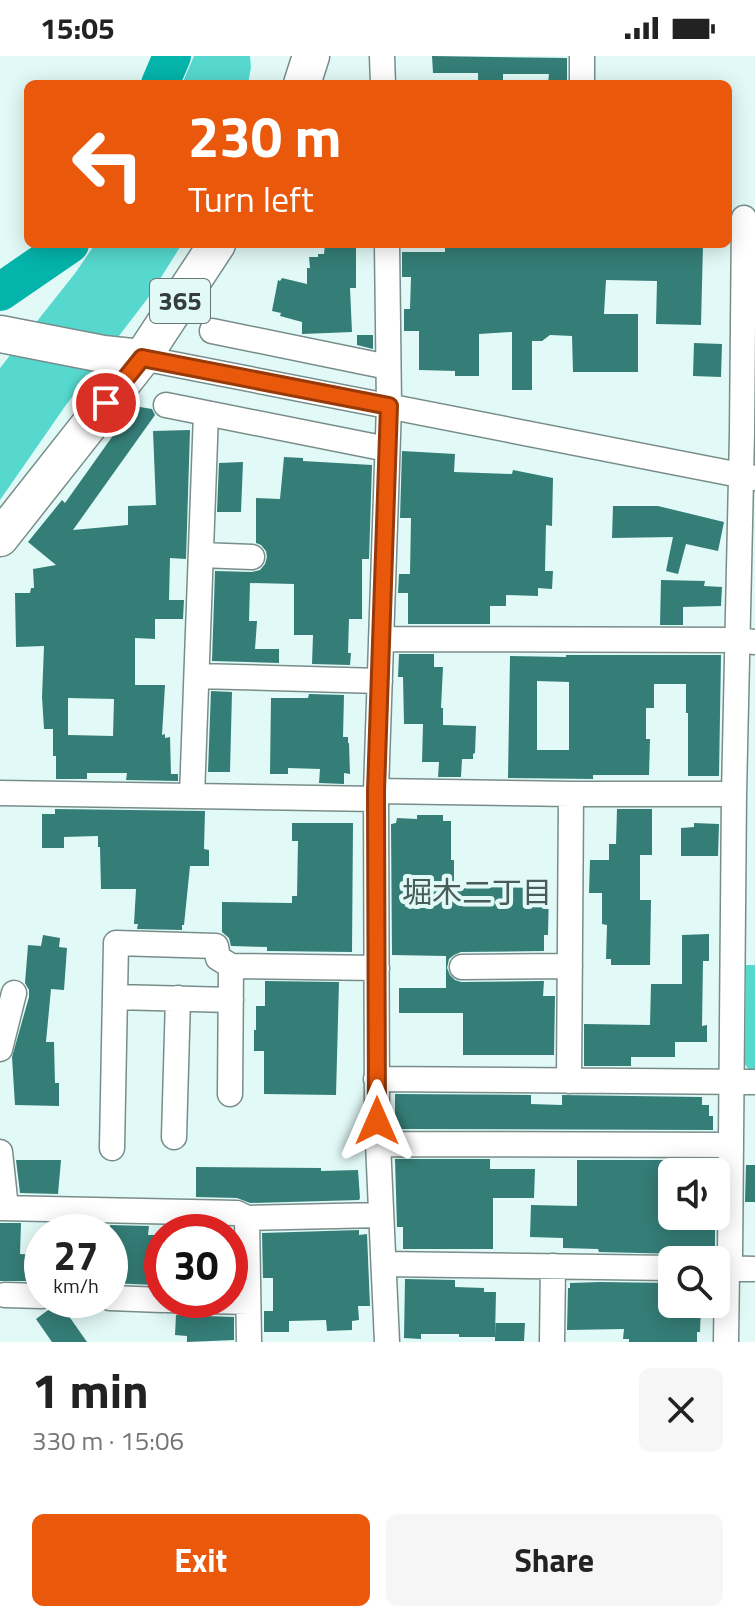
<!DOCTYPE html>
<meta charset="utf-8">
<style>
:root{--surface:#fff;--page:#f6f6f6;--text:#222;--muted:#767676;--accent:#ea580c}
body{margin:0;font-family:"Titillium Web","Noto Sans JP",sans-serif;background:var(--page);color:var(--text);height:100vh;display:flex;flex-direction:column;font-size:30px;white-space:nowrap}
*{box-sizing:border-box;margin:0}
p{font-size:26px;color:var(--muted)}
.icon{flex:none;width:44px;height:44px;fill:none;stroke:currentColor;stroke-width:2;stroke-linecap:round;stroke-linejoin:round}
.map{position:relative;height:1286px;overflow:hidden}
.side{display:flex;flex-direction:column;background:var(--surface);flex:1}
.side>*{flex:none}
.guide{position:absolute;left:24px;top:24px;width:708px;height:168px;border-radius:12px;box-shadow:0 4px 20px #0003;background:#ea580c;color:#fff;overflow:hidden}
.controls{position:absolute;left:658px;top:1102px;display:grid;gap:16px}
.controls a{display:grid;place-items:center;width:72px;height:72px;border-radius:12px;background:var(--surface);box-shadow:0 4px 20px #0003;font-size:40px}
.speed{position:absolute;left:24px;top:1158px;display:flex;gap:16px;font-size:40px;font-weight:700;text-align:center}
.speed>*{display:grid;place-content:center;width:104px;height:104px;border-radius:50%;background:var(--surface);box-shadow:0 4px 20px #0003;line-height:1}
.speed small{font-size:20px;font-weight:400}
.speed .limit{border:12px solid #d22;background:#fff;color:#111}
.pin{position:absolute;display:grid;place-items:center;width:68px;height:68px;color:#fff;margin:-34px;border:4px solid #fff;border-radius:50%;box-shadow:0 2px 8px #0007}
.me{position:absolute;width:88px;margin:-44px;rotate:0deg;stroke-linejoin:round;filter:drop-shadow(0 0 6px #0008)}
.turn{display:flex;align-items:center;gap:28px;height:168px;padding:0 32px;font-size:36px}
.turn .icon{width:104px;height:104px;stroke-width:2.5}
.turn b{display:block;font-size:56px;line-height:68px}
.round{display:grid;place-items:center;flex:none;width:84px;height:84px;border-radius:12px;background:var(--page)}
.headline{display:flex;align-items:center;justify-content:space-between;height:136px;padding:0 32px}
h1{font-size:48px;font-weight:700;line-height:60px}
.action{display:flex;gap:16px;margin-top:auto;padding:16px 32px}
.action a{flex:1;height:92px;border-radius:12px;background:var(--accent);color:#fff;font-size:32px;font-weight:700;line-height:92px;text-align:center}
.action a+a{background:var(--page);color:var(--text)}
.status{display:flex;justify-content:space-between;align-items:center;height:56px;padding:0 40px;background:var(--surface);direction:ltr}
.status svg{height:22px;fill:currentColor}
.map>svg:first-child{display:block}
</style>
<div class="status"><b>15:05</b><svg viewBox="0 0 49 12"><path d="M0 12V9h3v3zM5 12V6h3v6zM10 12V3h3v9zM15 12V0h3v12zM26 1h20v11H26zM47 4h2v5h-2z"/></svg></div>
<div class="map">
<svg width="755" height="1286" viewBox="0 0 755 1286">
<rect width="100%" height="100%" fill="#e2faf7"/>
<path fill="#56d8ce" d="M194 0H250L251 11 248 28H182Z
M95 188H182L148 242 66 349 0 444V312L76 216Z
M746 909H755V1016H750L745 1008Z"/>
<g fill="none" stroke-linecap="round" stroke-linejoin="round">
<path stroke="#04b4ab" stroke-width="38" d="M160 28 172 0
M0 236 70 188"/>
</g>
<path fill="#357d77" fill-rule="evenodd" d="M432 0 567 2V28L548 27 549 18H503V28H478V17H433Z
M325 188H356V232H350L352 276 302 278V266L280 260 281 257 272 255 278 224 280 225 282 222 307 228V212H310L309 201H318V198H324Z
M445 188 580 190V188H703L701 269 656 268 657 225 606 224 604 258H638V316H573L572 280 550 279 542 285H532V334H512V276L479 278V320H455V315L419 314V275H404V253H410L411 221H402V196H445Z
M357 279H373V293L357 289Z
M694 287 722 288 721 321 693 320Z
M134 350 152 353 155 359 73 474 128 469V450L156 449 153 375 190 374 186 503 170 502 169 544H184L183 563H155V583L135 582V629H165L162 679 165 678V682L170 681 171 718H178V725L126 724 127 717H87V723H56V700H53V673H44L42 641 44 590 16 591 15 537H30L31 532H34L33 513 56 509 28 486 62 444 65 447ZM68 642 114 643 113 680 68 679Z
M402 395 455 398 454 416 512 418 513 414 553 422 552 470 546 469 545 515H553L552 533 538 532V540L506 539V550H490V568H408V537H398L399 518H410L411 462H400Z
M284 401 303 402V405L372 409 369 503H362V563H349L348 597H351L350 609 312 608 313 579H294V528L250 527 249 565H257L255 593H279V607L212 605 215 515 252 516 260 514 265 508 267 501 266 495 261 489 256 487V442L280 443Z
M243 406 241 456H217L219 407Z
M613 450H658L724 466 718 495 686 488 678 518 666 515 673 481 612 482Z
M661 524 705 525 704 530 722 531 721 550 683 551V569H660Z
M399 598H434V611H443L441 652H443V669L476 670 475 697 473 698V703H462L461 721H438L439 706H422L423 668H404L403 621H398Z
M566 599H721L719 720H688V657H686V628H654V652H646V683H650L649 719H593V723L508 722 510 600 566 601ZM537 625 569 626V694H537Z
M211 635 232 636 230 716H208Z
M309 638 344 639 343 681H348V687H349L350 718 344 717V728L319 727 320 713 288 712V718H270L271 642H308Z
M55 753 205 755 204 793 209 794V810H190L184 869H182V874L137 873 138 868H134L136 833H101L100 791H98V780L64 781V792H42V758H55Z
M617 753H652V799H640V844H651L650 909H611V903H606L607 869 602 868V837H589L590 804H609V788H616Z
M417 759H443V765H451V804H454V831L549 832 548 879H544V895L461 896 454 899 449 903 447 912 450 919 455 924 461 926 544 925 543 940H555L554 999H463V957H399V932H446V900L392 899 391 768 396 767 397 762 417 763Z
M292 767H353L352 896 267 895V891L231 890 229 882 222 876V846L292 847V840H297L298 785H292Z
M694 767 719 768 718 800H681V772L694 771Z
M709 878V905H703L702 970 707 969V986H675V1001H631V1010H584V968L650 969 651 928H682V879Z
M43 879 60 882 59 891 67 892 64 934 51 933 46 986H54L55 1027H59V1050L15 1049 12 1001 29 941V934L25 927 28 889 41 890Z
M265 925 339 926 336 1039 264 1038V995H254V974H256V950H265Z
M395 1038 531 1039V1048L562 1049V1039L702 1041V1049H709V1060H713V1074L395 1073Z
M395 1103H490V1113H535L534 1142H493V1193H403V1171H397Z
M16 1104H61L58 1138 20 1137Z
M577 1104H714V1116H672V1160H715V1191H698V1197L681 1196 680 1198 599 1196 598 1193 563 1192V1182L530 1181 531 1149 577 1150Z
M746 1109H755V1146H745Z
M196 1111 321 1112V1115L358 1114 360 1142 359 1144 250 1147 237 1142 196 1141Z
M0 1167H21L20 1198 39 1199 38 1225H0Z
M110 1169 149 1170 148 1179H155V1229L110 1227Z
M217 1172H232L233 1222H230V1176H217Z
M359 1174V1179L367 1178 370 1250H358L359 1264 352 1265V1274L327 1275 326 1264 289 1265V1276H264V1255H273V1222H263L262 1177Z
M405 1223 455 1224V1231L484 1232V1236H496L495 1281H459V1278H421V1283L404 1282Z
M600 1226 672 1227V1249L701 1250 700 1276H697V1286H629V1283H623L624 1273 567 1274 568 1232H570V1227Z
M59 1246 87 1286H52L36 1263Z
M176 1259 234 1261V1284L187 1286V1280L175 1279Z
M495 1267H525L524 1285H495Z"/>
<g fill="none" stroke-linecap="round" stroke-linejoin="round">
<defs>
<path id="minor" d="M382 0 383 28
M582 28V0
M212 275 388 311
M142 302 755 422
M166 349 387 393
M201 499 252 501
M381 583 737 584 755 586
M197 620 380 625
M376 735 571 738H734
M0 737 376 743
M192 740 206 357
M462 911 570 910
M115 941 231 944
M0 993 14 937
M376 1023 755 1026
M569 1025 571 738
M230 1038 231 910 377 912
M174 1081 178 942
M378 1088 731 1089
M112 1092 116 887 216 890 218 902 231 910
M0 1096 6 1152
M0 1152 237 1157 247 1162
M384 1208 672 1212
M716 1212 755 1213
M5 1239 42 1240
M110 1242 162 1244
M167 1244 248 1246
M249 1286 247 1162 381 1159
M387 1286 377 1065 376 735 389 350 387 188
M552 1286 553 1210
M726 1286 727 1212 730 1199 734 738 742 377 744 162"/>
<path id="highway" d="M302 28 311 0
M0 278 103 298 142 302
M0 482 142 302 217 188"/>
</defs>
<use href="#minor" stroke="#788d8a" stroke-width="27"/>
<use href="#highway" stroke="#788d8a" stroke-width="39"/>
<use href="#minor" stroke="#fff" stroke-width="24"/>
<use href="#highway" stroke="#fff" stroke-width="36"/>
</g>
<g fill="none" stroke-linecap="round" stroke-linejoin="round">
<defs>
<path id="route" d="M106 347 142 302 389 350 376 735 377 1065"/>
</defs>
<use href="#route" stroke="#983908" stroke-width="20"/>
<use href="#route" stroke="#ea580c" stroke-width="14"/>
</g>
<g text-anchor="middle" stroke-width="8" stroke-linejoin="round" paint-order="stroke">
<rect fill="#e2faf7" stroke="#687674" stroke-width="2" x="150" y="223" width="60" height="44" rx="6"/>
<g font-size="26" font-weight="bold" fill="#343d3c">
<text x="180" y="254">365</text>
</g>
<g font-size="30" fill="#485c59" stroke="#e2faf7">
<text x="477" y="847">堀木二丁目</text>
</g>
</g>
</svg>
<div class="controls">
<a><svg class="icon" aria-label="sound" viewBox="0 0 24 24"><path d="M4 9h4l5-4v14l-5-4H4zM17 9q2 3 0 6"/></svg></a>
<a><svg class="icon" aria-label="search" viewBox="0 0 24 24"><circle cx="10" cy="10" r="6"/><path d="M15 15l6 6"/></svg></a>
</div>
<div class="speed"><div>27<small>km/h</small></div><div class="limit">30</div></div>
<div class="pin" style="left:106px;top:347px;background:#d93025"><svg class="icon" aria-label="arrive" viewBox="0 0 24 24"><path d="M6 21V4h12l-3 4 3 4H6"/></svg></div>
<svg class="me" style="left:377px;top:1065px" viewBox="-20 -20 40 40"><path d="M0-17L14 15 0 8-14 15z" fill="#ea580c" stroke="#fff" stroke-width="4"/></svg>
<div class="guide">
<div class="turn"><svg class="icon" aria-label="left" viewBox="0 0 24 24"><path d="M17 20v-9H6M10 6l-5 5 5 5"/></svg><div><b>230 m</b>Turn left</div></div>
</div>
</div>
<section class="side">
<div class="headline"><div><h1>1 min</h1><p>330 m · 15:06</p></div><a class="round"><svg class="icon" aria-label="close" viewBox="0 0 24 24"><path d="M6 6l12 12M18 6L6 18"/></svg></a></div>
<div class="action"><a>Exit</a><a>Share</a></div>
</section>
